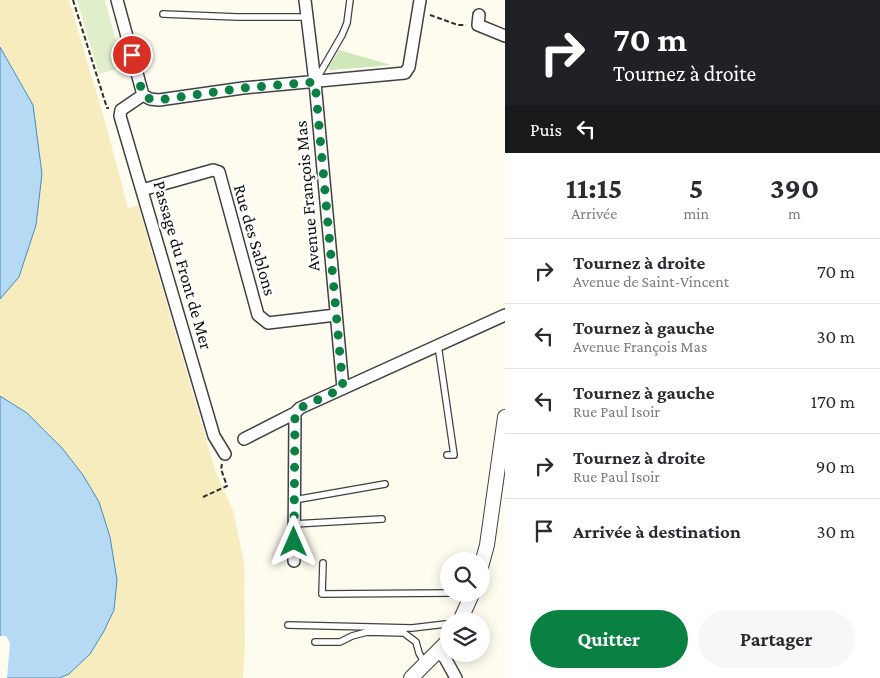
<!DOCTYPE html>
<html lang="fr">
<meta charset="utf-8">
<style>
:root{--surface:#fff;--page:#f7f7f7;--text:#2b2b33;--muted:#7c7c81;--line:#e1e1e2;--accent:#0b8043}
body{margin:0;font-family:"Crimson Pro",serif;background:var(--page);color:var(--text);height:100vh;display:flex;flex-direction:column;font-size:19px;white-space:nowrap}
*{box-sizing:border-box;margin:0}
p{font-size:16px;color:var(--muted)}
.icon{flex:none;width:28px;height:28px;fill:none;stroke:currentColor;stroke-width:2;stroke-linecap:round;stroke-linejoin:round}
.map{position:relative;flex:1;overflow:hidden}
.sheet{display:flex;flex-direction:column;background:var(--surface);width:375px}
.sheet>*{flex:none}
.hud{background:#202124;color:#fff;overflow:hidden}
.tools{position:absolute;left:440px;top:552px;display:grid;gap:10px}
.tools a{display:grid;place-items:center;width:50px;height:50px;border-radius:50%;background:var(--surface);box-shadow:0 2px 12px #0003;font-size:25px}
.pin{position:absolute;display:grid;place-items:center;width:42px;height:42px;color:#fff;margin:-21px;border:2px solid #fff;border-radius:50%;box-shadow:0 1px 5px #0007}
.me{position:absolute;width:55px;margin:-28px;rotate:0deg;stroke-linejoin:round;filter:drop-shadow(0 0 4px #0008)}
.turn{display:flex;align-items:center;gap:18px;height:105px;padding:0 25px;font-size:22px}
.turn .icon{width:65px;height:65px;stroke-width:2.5}
.turn b{display:block;font-size:35px;line-height:42px}
.then{display:flex;align-items:center;height:48px;padding:0 25px;background:#0003;gap:10px;font-size:19px}
.eta{display:flex;justify-content:space-evenly;align-items:center;height:85px;text-align:center}
.eta b{font-size:30px;font-weight:700;line-height:35px}
.button{display:flex;gap:10px;margin-top:auto;padding:10px 25px}
.button a{flex:1;height:58px;border-radius:30px;background:var(--accent);color:#fff;font-size:20px;font-weight:700;line-height:58px;text-align:center}
.button a+a{background:var(--page);color:var(--text)}
ul{padding:0;list-style:none}
li{display:flex;align-items:center;gap:15px;height:65px;padding:0 25px;border-top:1px solid var(--line)}
li div{flex:1}
li b{display:block;font-size:19px}
li em{font-style:normal}
main{display:flex;flex:1;min-height:0}
.map>svg:first-child{display:block}
</style>
<main>
<div class="map">
<svg width="505" height="678" viewBox="0 0 505 678">
<rect width="100%" height="100%" fill="#fefcef"/>
<path fill="#d0e7ba" d="M339 50 391 65 331 70 328 68Z"/>
<path fill="#f7ecbe" d="M0 0H69L104 118 128 208 138 205 216 473 233 510 244 563 245 646 243 678H59L70 674 102 515C94 481 53 434 26 413 18 406 9 401 0 396V299L19 277 36 225 33 105 0 47Z"/>
<path fill="#e1eecc" d="M77 0H105L123 67 99 74Z"/>
<path fill="#b6daf3" stroke="#428cc6" d="M0 47 33 105 42 174 36 225 19 277 0 299Z
M0 396 27 413 62 448 83 475 99 502 110 537 117 580 114 610 104 631 90 654 69 674 59 678H0Z"/>
<path fill="#fefcef" d="M0 636H6L10 643 7 678H0Z"/>
<g fill="none" stroke-linecap="round" stroke-linejoin="round">
<defs>
<path id="service" d="M163 14 237 17H307
M316 80 342 35 347 23 350 0
M438 345 454 455H447
M294 500 385 484
M294 524 382 519
M323 563 322 594 449 593
M288 625 412 628 446 624 449 626
M315 642H340L352 636 367 632 404 633 416 642 419 653 425 664"/>
<path id="minor" d="M117 0 143 95 150 99 159 100 243 88 405 73 409 67 420 0
M305 0 315 82 343 388
M479 15 478 25 505 36
M143 95 121 110 120 116 214 436 225 454
M142 190 213 170 219 172 258 315 268 323 336 315
M244 439 295 413 300 408 505 315
M294 561 295 413
M438 652 445 658 456 678"/>
<path id="tertiary" d="M481 567 487 545 505 417
M460 621 472 594
M411 678 449 640"/>
</defs>
<use href="#service" stroke="#414141" stroke-width="8"/>
<use href="#minor" stroke="#414141" stroke-width="14"/>
<use href="#tertiary" stroke="#414141" stroke-width="16"/>
<path stroke="#303030" stroke-width="2" stroke-dasharray="5 2.5" stroke-linecap="butt" d="M73 0 107 108H109
M430 15 458 25H466
M203 497 227 486 221 469 222 464"/>
<use href="#service" stroke="#fff" stroke-width="5.5"/>
<use href="#minor" stroke="#fff" stroke-width="11"/>
<use href="#tertiary" stroke="#fff" stroke-width="14"/>
</g>
<g fill="none" stroke-linecap="round" stroke-linejoin="round">
<path stroke="#0b8043" stroke-width="9" stroke-dasharray="0 16.2" d="M132 55 143 95 150 99 159 100 243 88 315 82 343 388 300 408 295 413 294 542"/>
</g>
<g text-anchor="middle" stroke-width="5" stroke-linejoin="round" paint-order="stroke">
<g font-size="18" fill="#0e0e0e" stroke="#fff">
<text transform="translate(307 196) rotate(-95)" y="6">Avenue François Mas</text>
<text transform="translate(255 240) rotate(74)" y="6">Rue des Sablons</text>
<text transform="translate(183 265) rotate(74)" y="6">Passage du Front de Mer</text>
</g>
</g>
</svg>
<div class="tools">
<a><svg class="icon" aria-label="search" viewBox="0 0 24 24"><circle cx="10" cy="10" r="6"/><path d="M15 15l6 6"/></svg></a>
<a><svg class="icon" aria-label="layers" viewBox="0 0 24 24"><path d="M12 4l9 5-9 5-9-5zM3 14l9 5 9-5"/></svg></a>
</div>
<div class="pin" style="left:132px;top:55px;background:#d93025"><svg class="icon" aria-label="arrive" viewBox="0 0 24 24"><path d="M6 21V4h12l-3 4 3 4H6"/></svg></div>
<svg class="me" style="left:294px;top:542px" viewBox="-20 -20 40 40"><path d="M0-17L14 15 0 8-14 15z" fill="#0b8043" stroke="#fff" stroke-width="4"/></svg>
</div>
<section class="sheet">
<div class="hud">
<div class="turn"><svg class="icon" aria-label="right" viewBox="0 0 24 24"><path d="M7 20v-9h11M14 6l5 5-5 5"/></svg><div><b>70 m</b>Tournez à droite</div></div>
<div class="then">Puis<svg class="icon" aria-label="left" viewBox="0 0 24 24"><path d="M17 20v-9H6M10 6l-5 5 5 5"/></svg></div>
</div>
<div class="eta">
<div><b>11:15</b><p>Arrivée</p></div>
<div><b>5</b><p>min</p></div>
<div><b>390</b><p>m</p></div>
</div>
<ul>
<li><svg class="icon" aria-label="right" viewBox="0 0 24 24"><path d="M7 20v-9h11M14 6l5 5-5 5"/></svg><div><b>Tournez à droite</b><p>Avenue de Saint-Vincent</p></div><em>70 m</em></li>
<li><svg class="icon" aria-label="left" viewBox="0 0 24 24"><path d="M17 20v-9H6M10 6l-5 5 5 5"/></svg><div><b>Tournez à gauche</b><p>Avenue François Mas</p></div><em>30 m</em></li>
<li><svg class="icon" aria-label="left" viewBox="0 0 24 24"><path d="M17 20v-9H6M10 6l-5 5 5 5"/></svg><div><b>Tournez à gauche</b><p>Rue Paul Isoir</p></div><em>170 m</em></li>
<li><svg class="icon" aria-label="right" viewBox="0 0 24 24"><path d="M7 20v-9h11M14 6l5 5-5 5"/></svg><div><b>Tournez à droite</b><p>Rue Paul Isoir</p></div><em>90 m</em></li>
<li><svg class="icon" aria-label="arrive" viewBox="0 0 24 24"><path d="M6 21V4h12l-3 4 3 4H6"/></svg><div><b>Arrivée à destination</b></div><em>30 m</em></li>
</ul>
<div class="button"><a>Quitter</a><a>Partager</a></div>
</section>
</main>
